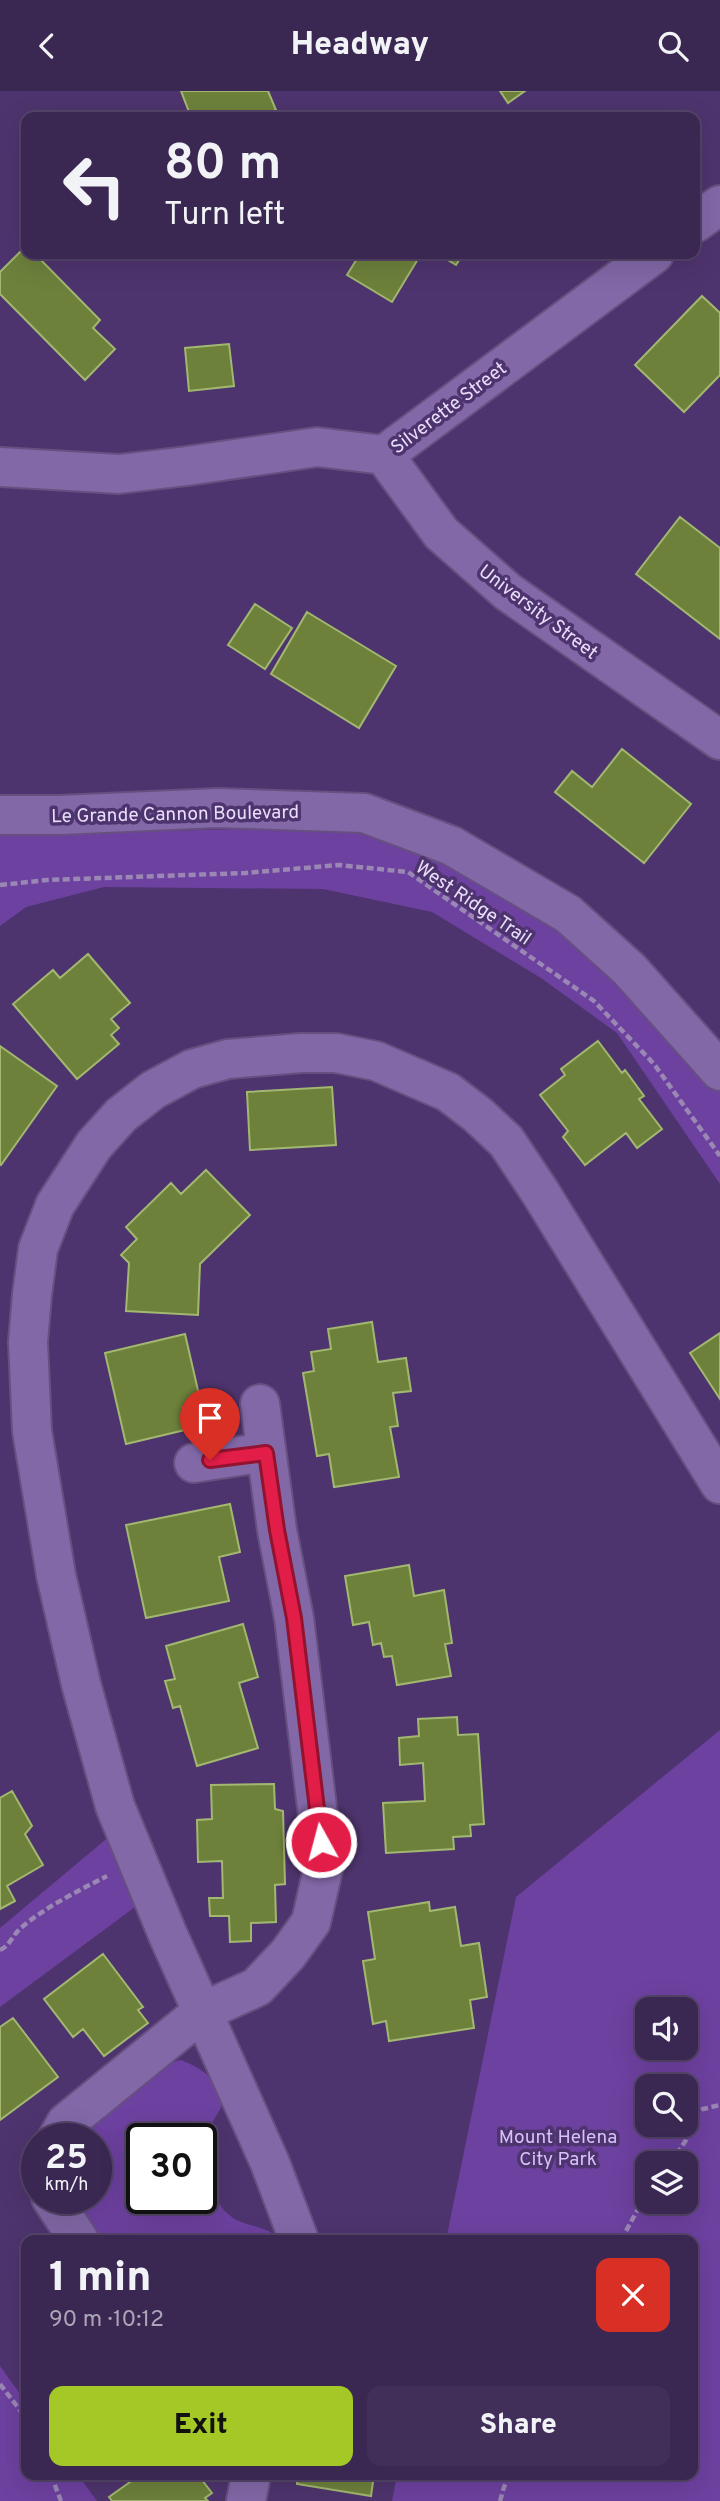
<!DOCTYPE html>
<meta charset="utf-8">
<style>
:root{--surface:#3a2752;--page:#412f59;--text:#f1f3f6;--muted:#aba5b8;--line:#544469;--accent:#a4c825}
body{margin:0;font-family:Overpass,sans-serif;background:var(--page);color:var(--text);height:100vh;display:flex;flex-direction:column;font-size:26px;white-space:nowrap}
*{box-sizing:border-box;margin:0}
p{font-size:23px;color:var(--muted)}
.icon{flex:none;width:38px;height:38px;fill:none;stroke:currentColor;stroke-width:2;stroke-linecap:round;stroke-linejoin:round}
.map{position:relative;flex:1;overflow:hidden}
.panel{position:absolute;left:21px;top:2144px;width:677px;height:245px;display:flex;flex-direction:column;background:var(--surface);border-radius:14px;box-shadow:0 7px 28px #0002,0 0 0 2px var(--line)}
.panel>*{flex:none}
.hud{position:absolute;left:21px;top:21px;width:679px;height:147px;border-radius:14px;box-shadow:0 7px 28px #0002,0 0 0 2px var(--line);background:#3a2752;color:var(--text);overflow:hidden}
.tools{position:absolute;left:635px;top:1906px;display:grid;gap:14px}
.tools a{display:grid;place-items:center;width:63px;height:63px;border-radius:14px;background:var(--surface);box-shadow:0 7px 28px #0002,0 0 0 2px var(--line);font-size:35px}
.speed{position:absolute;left:21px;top:2032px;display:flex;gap:14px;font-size:35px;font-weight:700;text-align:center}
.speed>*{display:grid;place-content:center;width:91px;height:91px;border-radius:50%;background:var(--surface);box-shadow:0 7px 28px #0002,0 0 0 2px var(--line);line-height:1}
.speed small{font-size:18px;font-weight:400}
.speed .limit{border:4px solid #111;border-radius:10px;background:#fff;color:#111}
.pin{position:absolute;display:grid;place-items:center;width:60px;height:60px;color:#fff;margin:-72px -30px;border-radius:50% 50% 50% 0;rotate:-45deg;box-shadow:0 0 7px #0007}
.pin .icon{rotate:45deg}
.me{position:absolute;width:77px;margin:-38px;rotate:353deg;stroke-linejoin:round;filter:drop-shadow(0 0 5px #0008)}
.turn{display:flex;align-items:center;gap:24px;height:147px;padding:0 28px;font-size:32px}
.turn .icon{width:91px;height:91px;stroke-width:2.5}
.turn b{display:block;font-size:49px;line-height:60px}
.round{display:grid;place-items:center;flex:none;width:74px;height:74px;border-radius:14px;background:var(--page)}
.head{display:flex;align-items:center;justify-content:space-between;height:119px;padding:0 28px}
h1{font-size:42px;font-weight:800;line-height:52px}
.primary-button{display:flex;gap:14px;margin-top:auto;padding:14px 28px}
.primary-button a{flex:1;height:80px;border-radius:14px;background:var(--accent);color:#111;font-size:28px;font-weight:800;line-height:80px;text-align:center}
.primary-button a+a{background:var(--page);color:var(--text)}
header{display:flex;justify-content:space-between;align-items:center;height:91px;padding:0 28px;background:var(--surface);font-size:32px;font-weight:800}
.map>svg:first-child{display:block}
</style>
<header><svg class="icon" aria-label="back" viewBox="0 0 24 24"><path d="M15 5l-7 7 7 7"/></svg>Headway<svg class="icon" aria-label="search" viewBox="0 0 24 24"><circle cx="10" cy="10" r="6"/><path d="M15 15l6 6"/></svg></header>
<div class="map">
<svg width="720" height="2410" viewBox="0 0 720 2410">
<rect width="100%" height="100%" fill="#4e346e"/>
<path fill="#6d41a0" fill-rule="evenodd" d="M240 738 347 740 400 751 477 790 582 856 675 940 720 1000V1093L617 942 541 887 432 821 323 798 104 796 26 816 0 835V744Z
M720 1639V2410H392L397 2384H693V2149H446L516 1806ZM648 1918H686V1956H648ZM648 1995H686V2034H648ZM648 2072H686V2110H648Z
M111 1744 135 1816 0 1916V1837Z
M180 1969C197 1974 226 1992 222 2013 221 2019 214 2027 212 2033 201 2055 200 2079 212 2101 216 2108 222 2118 228 2123 243 2137 266 2133 281 2149H102L72 2107H96V2048H69L166 1973ZM142 2048H201V2107H142Z
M0 2275 26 2311V2384H78L97 2410H0Z"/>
<path fill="#6d813b" stroke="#a2b770" stroke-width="2" d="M181 0H268L276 19 259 26H191Z
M500 0H525L508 12Z
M26 155V163H35L100 229 93 237 115 258 85 289 0 203V181Z
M360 163H421L392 211 347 184Z
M438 163H463L456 174Z
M702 205 720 222V284L684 321 635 274Z
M229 253 234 295 189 300 185 257Z
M680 426 720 457V548L636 483Z
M255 513 292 537 265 578 228 554Z
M307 521 396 575 359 637 271 583Z
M622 658 691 713 644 772 555 701 572 680 592 696Z
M88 863 130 912 111 928 119 937 111 944 119 953 77 988 13 913 53 879 60 887Z
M598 950 622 982 625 979 644 1005 639 1008 662 1038 637 1057 626 1042 585 1074 563 1046 568 1040 540 1004 565 984 561 978Z
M0 955 57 995 1 1074 0 1073Z
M332 996 336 1054 250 1059 247 1001Z
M206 1079 250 1124 200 1173 198 1224 126 1220 129 1172 121 1164 137 1148 126 1136 171 1092 181 1103Z
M372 1231 378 1271 406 1267 411 1300 393 1302 398 1335 390 1336 399 1386 334 1396 329 1363 317 1365 303 1282 314 1280 311 1261 331 1258 328 1238Z
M720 1242V1308L690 1262Z
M185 1243 206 1334 126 1353 105 1262Z
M230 1413 240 1461 219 1466 229 1510 146 1527 126 1434Z
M409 1474 414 1505 444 1499 452 1552 445 1553 451 1585 397 1594 392 1565 384 1566 381 1552 373 1554 369 1531 353 1534 345 1485Z
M243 1533 258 1586 239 1592 258 1657 197 1675 180 1615 173 1617 165 1590 175 1588 166 1555Z
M457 1626 458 1644 478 1643 484 1733 470 1734 471 1745 453 1746 454 1758 386 1762 383 1712 425 1710 423 1672 400 1674 399 1647 419 1645 418 1628Z
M274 1693 275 1718 283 1720 285 1793 275 1794 276 1831 251 1832V1850L230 1851 229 1825H210L209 1807H223L222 1770 198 1771 197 1729 212 1728 211 1694Z
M12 1700 32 1735 25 1743 43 1774 7 1795 15 1810 0 1818V1707Z
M429 1811 430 1820 455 1816 461 1855 479 1852 487 1906 470 1909 474 1937 389 1950 386 1930 373 1933 363 1870 375 1868 368 1821Z
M103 1863 143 1916 138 1919 148 1932 104 1965 83 1938 73 1946 44 1908Z
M13 1927 58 1986 0 2029V1936Z
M140 2384H198L212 2402 205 2407 208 2410H112L109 2406Z
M298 2384H374L371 2405 297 2393Z"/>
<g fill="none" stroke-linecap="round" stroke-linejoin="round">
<defs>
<path id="minor" d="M695 132 720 114
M384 364 441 442 508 501 720 649
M0 376 119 383 187 375 317 356 384 364 654 163
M0 724H60L218 717 364 722 452 755 568 823 629 878 720 980
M194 1372 266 1361
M57 2048 66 2032 202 1921 257 1896 288 1863 311 1831 324 1774 294 1527 277 1439 260 1313
M51 2107 79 2149
M299 2149 270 2072 168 1844 115 1715 81 1593 56 1484 32 1340 28 1251 32 1204 38 1158 55 1114 94 1054 121 1024 153 999 192 978 228 968 301 962H336L376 970 448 1001 478 1024 506 1050 540 1101 720 1393
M246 2410 251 2384"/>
</defs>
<use href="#minor" stroke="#675080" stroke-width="42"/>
<path stroke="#9a87b3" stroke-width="4.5" stroke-dasharray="7 3.5" stroke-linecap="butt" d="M0 794 47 789 245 782 339 774 408 781 594 910 654 973 720 1065
M0 1859C10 1855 13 1843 22 1836 47 1815 78 1800 107 1785
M671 2072 686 2049 695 2022 703 2018 720 2014
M621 2149 648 2100
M0 2293 26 2327
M51 2384 61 2410
M500 2410 504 2396 511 2384"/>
<use href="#minor" stroke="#8268a7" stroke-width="38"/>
</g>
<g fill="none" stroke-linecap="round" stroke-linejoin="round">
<defs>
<path id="route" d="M210 1369 266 1362 277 1439 294 1527 321 1751"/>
</defs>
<use href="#route" stroke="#92132f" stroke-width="18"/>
<use href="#route" stroke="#e11d48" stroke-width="12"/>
</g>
<g text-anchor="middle" stroke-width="7" stroke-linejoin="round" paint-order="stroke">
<g font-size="19" fill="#e9defa" stroke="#4e346e">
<text transform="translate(448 316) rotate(-37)" y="7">Silverette Street</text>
<text transform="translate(539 520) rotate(37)" y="7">University Street</text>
<text transform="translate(175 722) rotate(-1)" y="7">Le Grande Cannon Boulevard</text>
<text transform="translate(474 811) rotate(34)" y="7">West Ridge Trail</text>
</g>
<g font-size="19" fill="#d7c1f9" stroke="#4e346e">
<text x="558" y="2052">Mount Helena<tspan x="558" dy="22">City Park</tspan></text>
</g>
</g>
</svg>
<div class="tools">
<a><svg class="icon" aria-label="sound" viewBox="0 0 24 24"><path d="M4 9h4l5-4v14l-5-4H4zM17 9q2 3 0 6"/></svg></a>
<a><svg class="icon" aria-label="search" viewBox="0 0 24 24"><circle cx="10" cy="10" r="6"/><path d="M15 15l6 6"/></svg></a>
<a><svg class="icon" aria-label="layers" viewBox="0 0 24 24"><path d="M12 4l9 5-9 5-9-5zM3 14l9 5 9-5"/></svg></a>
</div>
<div class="speed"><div>25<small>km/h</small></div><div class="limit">30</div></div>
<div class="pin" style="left:210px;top:1369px;background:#d93025"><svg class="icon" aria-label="arrive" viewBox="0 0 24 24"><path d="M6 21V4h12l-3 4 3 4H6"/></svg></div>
<svg class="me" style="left:321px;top:1751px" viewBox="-20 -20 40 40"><circle r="17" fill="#e11d48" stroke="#fff" stroke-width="3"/><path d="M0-11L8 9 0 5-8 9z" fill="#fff"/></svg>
<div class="hud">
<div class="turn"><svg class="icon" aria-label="left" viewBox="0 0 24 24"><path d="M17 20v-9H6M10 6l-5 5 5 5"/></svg><div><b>80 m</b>Turn left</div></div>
</div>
<section class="panel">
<div class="head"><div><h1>1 min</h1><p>90 m · 10:12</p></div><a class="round" style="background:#d93025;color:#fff"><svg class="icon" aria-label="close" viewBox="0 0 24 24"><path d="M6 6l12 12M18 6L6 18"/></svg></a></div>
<div class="primary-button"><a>Exit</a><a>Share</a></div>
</section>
</div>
